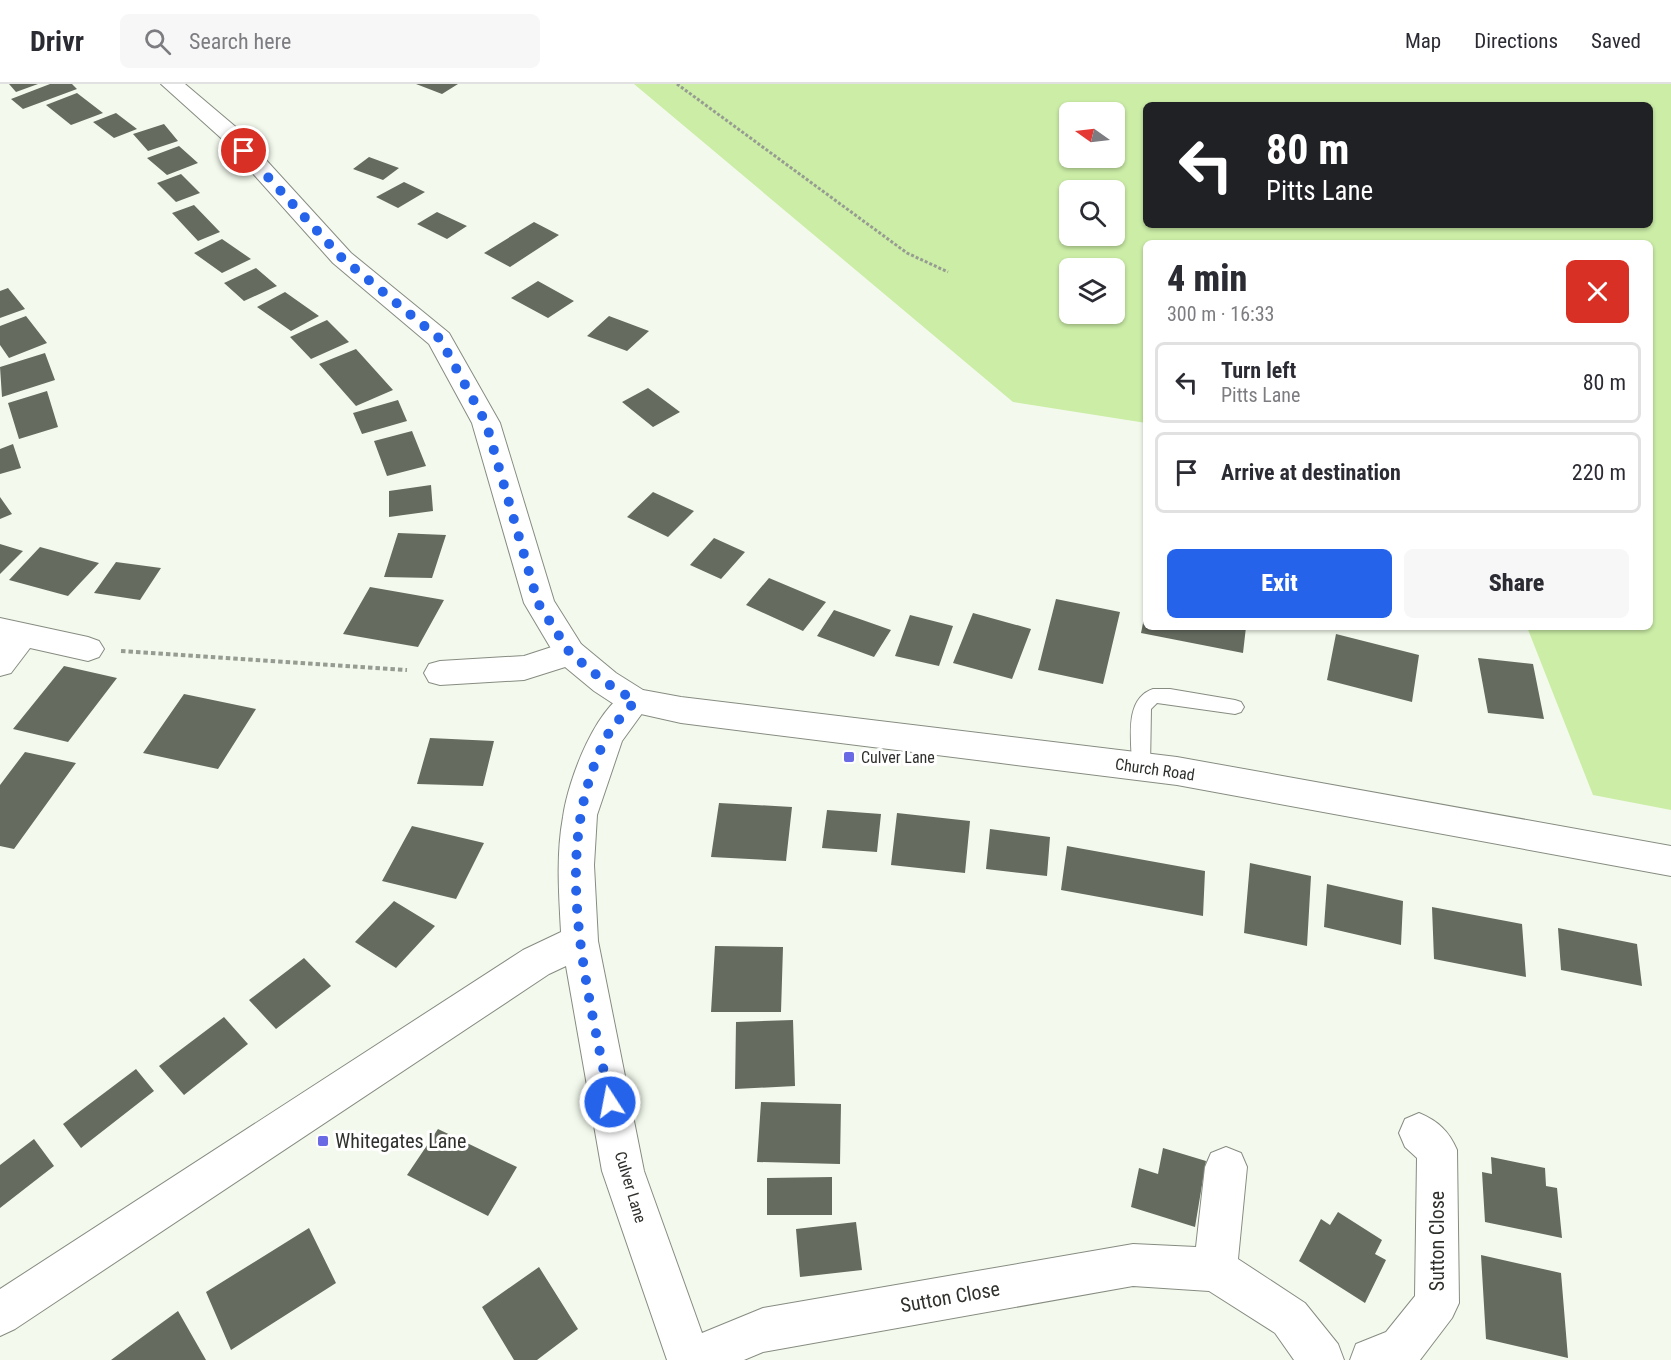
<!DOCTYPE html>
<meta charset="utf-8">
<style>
:root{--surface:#fff;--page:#f7f7f7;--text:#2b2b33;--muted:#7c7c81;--line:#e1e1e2;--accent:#2563eb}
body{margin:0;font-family:"Roboto Condensed",sans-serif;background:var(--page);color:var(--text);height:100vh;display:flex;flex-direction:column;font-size:22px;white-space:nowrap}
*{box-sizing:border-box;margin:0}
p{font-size:20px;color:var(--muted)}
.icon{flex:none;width:33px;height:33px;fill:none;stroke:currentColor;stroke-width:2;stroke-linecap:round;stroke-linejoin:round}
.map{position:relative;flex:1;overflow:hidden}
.side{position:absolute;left:1143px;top:156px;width:510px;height:390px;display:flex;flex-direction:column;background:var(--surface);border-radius:9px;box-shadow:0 2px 4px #0004}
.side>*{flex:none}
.guide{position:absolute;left:1143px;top:18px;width:510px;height:126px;border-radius:9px;box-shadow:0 2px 4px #0004;background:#202124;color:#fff;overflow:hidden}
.needle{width:39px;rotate:284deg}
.tools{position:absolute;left:1059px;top:18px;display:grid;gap:12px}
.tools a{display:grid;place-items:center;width:66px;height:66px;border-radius:9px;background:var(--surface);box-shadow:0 2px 4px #0004;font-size:30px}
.pin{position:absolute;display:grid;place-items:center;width:51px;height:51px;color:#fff;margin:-26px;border:3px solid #fff;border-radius:50%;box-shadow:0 2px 6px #0007}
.me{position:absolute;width:66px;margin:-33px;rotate:349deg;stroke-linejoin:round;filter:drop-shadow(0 0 4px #0008)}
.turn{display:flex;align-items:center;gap:21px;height:126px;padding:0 24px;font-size:27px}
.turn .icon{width:78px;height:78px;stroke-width:2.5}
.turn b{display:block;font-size:42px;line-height:51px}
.round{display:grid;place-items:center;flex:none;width:63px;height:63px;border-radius:9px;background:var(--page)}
.head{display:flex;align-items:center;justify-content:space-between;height:102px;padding:0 24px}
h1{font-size:36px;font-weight:800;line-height:45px}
.button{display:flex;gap:12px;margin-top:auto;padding:12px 24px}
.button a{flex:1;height:69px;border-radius:9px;background:var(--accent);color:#fff;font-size:24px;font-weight:800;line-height:69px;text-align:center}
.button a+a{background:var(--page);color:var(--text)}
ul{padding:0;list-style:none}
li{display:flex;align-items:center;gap:18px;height:81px;margin:0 12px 9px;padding:0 12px;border:3px solid var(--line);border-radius:9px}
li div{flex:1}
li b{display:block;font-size:22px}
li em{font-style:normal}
header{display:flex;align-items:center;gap:36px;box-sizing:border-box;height:84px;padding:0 30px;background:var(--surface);border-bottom:2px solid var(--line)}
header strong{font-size:28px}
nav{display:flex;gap:33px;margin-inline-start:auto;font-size:21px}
.search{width:420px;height:54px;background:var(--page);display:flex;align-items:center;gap:15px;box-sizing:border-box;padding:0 21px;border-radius:9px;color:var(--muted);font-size:22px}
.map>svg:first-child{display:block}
</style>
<header>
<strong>Drivr</strong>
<div class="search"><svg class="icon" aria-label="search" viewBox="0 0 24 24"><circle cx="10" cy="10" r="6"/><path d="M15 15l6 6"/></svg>Search here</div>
<nav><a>Map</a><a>Directions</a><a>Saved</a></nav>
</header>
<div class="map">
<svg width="1671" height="1276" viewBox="0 0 1671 1276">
<rect width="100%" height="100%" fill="#f3faed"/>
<path fill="#cbeda6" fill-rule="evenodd" d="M634 0H1671V726L1593 711 1527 543H1650V159H1146V339L1013 318ZM1146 21H1650V141H1146ZM1114 28V74H1070V28ZM1070 106H1114V152H1070ZM1070 184H1114V230H1070Z"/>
<path fill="#656b5f" d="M9 0H38L16 8Z
M50 0H72L77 5 23 25 11 15Z
M416 0H458L442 10Z
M77 9 103 29 71 41 46 21Z
M116 29 137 45 114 54 93 38Z
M164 40 178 57 148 67 133 50Z
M179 62 198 79 167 91 147 74Z
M369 73 399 84 383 96 353 85Z
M181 90 200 109 176 118 157 99Z
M404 98 425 108 398 124 376 113Z
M194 121 220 148 198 157 172 129Z
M437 128 467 142 447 155 417 140Z
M534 138 559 151 510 183 484 169Z
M222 155 251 175 222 189 194 169Z
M256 184 277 202 244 217 224 199Z
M538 197 574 217 548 234 511 214Z
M8 204 25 225 0 234V207Z
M285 208 319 232 291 247 257 223Z
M26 232 47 259 9 274 0 261V242Z
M609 232 649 247 627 267 587 252Z
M327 236 349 258 311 275 290 253Z
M356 265 393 306 356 322 319 280Z
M45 269 55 296 2 313 0 283Z
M648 304 680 328 653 343 622 318Z
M47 307 58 343 19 355 8 319Z
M398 316 407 337 362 350 353 329Z
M412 347 426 382 387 392 374 357Z
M13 360 21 384 0 390V365Z
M431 401 433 427 389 433V407Z
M653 408 694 427 668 453 627 433Z
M0 413 12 430 0 435Z
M398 449 446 451 432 494 384 493Z
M714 454 745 468 721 495 690 481Z
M0 460 23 467 0 490Z
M40 463 99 479 68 512 9 496Z
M116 478 161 484 140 516 94 509Z
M769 494 826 518 803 547 746 521Z
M370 503 444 516 418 563 343 550Z
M1056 515 1120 528 1103 600 1038 586Z
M834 526 891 546 874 573 817 552Z
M973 529 1031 545 1012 595 953 579Z
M1145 529 1146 543H1246L1243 569 1141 549Z
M910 531 953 542 939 582 895 572Z
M1336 550 1419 571 1412 618 1327 596Z
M1478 574 1533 580 1544 635 1488 629Z
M64 582 117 594 68 658 13 645Z
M184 610 256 625 218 685 143 669Z
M430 654 494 657 483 702 417 700Z
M25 668 76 679 14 765 0 762V701Z
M719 719 792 723 786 777 711 773Z
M827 726 881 730 877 768 822 764Z
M897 729 970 737 965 789 891 781Z
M412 742 484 759 456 815 382 797Z
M990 745 1050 753 1047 792 986 785Z
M1067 762 1205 787 1203 832 1061 806Z
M1250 779 1311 792 1307 862 1244 849Z
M1327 800 1403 817 1401 861 1324 843Z
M394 817 435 842 396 884 355 858Z
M1432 823 1522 840 1526 893 1434 875Z
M1558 844 1637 860 1642 902 1561 886Z
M715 862 783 863 781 928H711Z
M304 874 331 902 276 945 249 916Z
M224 933 248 960 184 1011 159 982Z
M793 936 795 1002 735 1005 736 938Z
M136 985 154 1007 81 1064 63 1040Z
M761 1018 841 1020 840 1080 757 1078Z
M438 1045 517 1083 488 1132 407 1091Z
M34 1055 54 1082 0 1124V1081Z
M1163 1064 1206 1077 1195 1143 1131 1123 1139 1084 1158 1090Z
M1491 1073 1545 1084 1546 1102 1557 1104 1562 1154 1485 1138 1482 1088 1492 1090Z
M832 1093V1131H767V1094Z
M1338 1128 1382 1156 1375 1170 1386 1176 1365 1219 1299 1177 1321 1135 1330 1141Z
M856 1138 862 1186 800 1193 796 1145Z
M309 1144 336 1199 231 1266 206 1208Z
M1481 1171 1561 1189 1568 1274 1486 1255Z
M539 1183 578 1245 537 1276H514L482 1223Z
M178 1227 206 1276H111L134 1259Z"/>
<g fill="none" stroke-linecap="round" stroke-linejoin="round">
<defs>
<path id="service" d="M1153 605H1170L1235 616 1241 618 1244 623 1241 628 1235 630 1157 619 1151 625 1150 683 1148 688 1141 690 1134 688 1132 683C1132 658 1123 615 1153 605Z"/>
<path id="minor" d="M0 534 88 553 99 557 104 565 99 573 88 577 30 564 11 589 0 592Z
M570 557 581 560 586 569 581 578 524 596 440 601 429 598 424 589 429 580 440 577 524 572Z
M635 604 647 608 651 617 622 657 597 731 594 781 598 857 644 1087 702 1249 763 1224 1133 1160 1196 1163 1205 1083 1211 1069 1226 1063 1241 1069 1247 1083 1238 1175 1305 1219 1338 1260 1344 1276H1294L1275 1249 1209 1207 1133 1202 763 1268 744 1276H667L602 1087 566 882 549 890 15 1245 0 1252V1205L523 866 561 848C559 810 556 771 563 733 568 696 597 617 635 604Z
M1419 1029C1438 1037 1449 1047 1457 1066L1459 1219 1452 1234 1420 1276H1350L1356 1260 1386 1248 1415 1212 1417 1074 1405 1063 1399 1049 1405 1035Z"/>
<path id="secondary" d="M161 0H185L237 44 351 169 449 249 500 339 554 517 581 560 616 589 643 606 681 613 1177 673 1671 762V792L1177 701 681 639 623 626 594 607 559 578 524 519 472 339 429 260 333 179 221 54Z"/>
</defs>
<use href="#service" stroke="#868c80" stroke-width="2"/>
<use href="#minor" stroke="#868c80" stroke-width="2"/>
<use href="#secondary" stroke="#868c80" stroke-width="2"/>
<path stroke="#979c92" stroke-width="3" stroke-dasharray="3 2" stroke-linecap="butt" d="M677 0 907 169 948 188"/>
<path stroke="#979c92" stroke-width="4" stroke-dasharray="4.5 3" stroke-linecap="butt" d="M121 567 407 586"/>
<use href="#service" fill="#fff" fill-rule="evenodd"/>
<use href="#minor" fill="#fff" fill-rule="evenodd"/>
<use href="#secondary" fill="#fff" fill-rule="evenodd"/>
</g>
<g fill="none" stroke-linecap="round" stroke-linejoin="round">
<path stroke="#2563eb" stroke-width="10" stroke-dasharray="0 18" d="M244 67 342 174 440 255 486 339 538 519 570 569 605 598 635 617C626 628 614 640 607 652 548 767 587 899 610 1018"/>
</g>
<g fill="#6a6be4" stroke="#fff" stroke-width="2">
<rect x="843" y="667" width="12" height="12" rx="3"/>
<rect x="317" y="1051" width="12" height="12" rx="3"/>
</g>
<g text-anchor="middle" stroke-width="6" stroke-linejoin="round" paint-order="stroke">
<g font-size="16" fill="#2e302b" stroke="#fff" text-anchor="start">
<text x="861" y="679">Culver Lane</text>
</g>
<g font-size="16" fill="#2e302b" stroke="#fff">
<text transform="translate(1155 685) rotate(8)" y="6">Church Road</text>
<text transform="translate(631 1103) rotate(73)" y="6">Culver Lane</text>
</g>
<g font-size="20" fill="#2e302b" stroke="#fff" text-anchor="start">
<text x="335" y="1064">Whitegates Lane</text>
</g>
<g font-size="20" fill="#2e302b" stroke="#fff">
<text transform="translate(1437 1157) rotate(-90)" y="7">Sutton Close</text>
<text transform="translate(950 1213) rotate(-10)" y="7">Sutton Close</text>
</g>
</g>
</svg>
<div class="tools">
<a><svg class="needle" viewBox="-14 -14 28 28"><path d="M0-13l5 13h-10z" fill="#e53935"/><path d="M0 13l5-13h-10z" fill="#7c7c81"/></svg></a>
<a><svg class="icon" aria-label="search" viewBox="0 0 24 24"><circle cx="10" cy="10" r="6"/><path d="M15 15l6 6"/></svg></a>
<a><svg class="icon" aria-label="layers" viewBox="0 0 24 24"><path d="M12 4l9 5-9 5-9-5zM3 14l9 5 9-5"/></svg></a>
</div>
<div class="pin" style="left:244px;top:67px;background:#d93025"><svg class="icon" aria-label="arrive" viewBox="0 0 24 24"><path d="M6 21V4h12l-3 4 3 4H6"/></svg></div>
<svg class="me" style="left:610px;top:1018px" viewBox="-20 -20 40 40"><circle r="17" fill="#2563eb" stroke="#fff" stroke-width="3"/><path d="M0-11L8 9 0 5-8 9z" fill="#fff"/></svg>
<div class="guide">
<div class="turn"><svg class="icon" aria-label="left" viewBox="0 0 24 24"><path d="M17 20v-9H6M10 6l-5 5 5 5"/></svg><div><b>80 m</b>Pitts Lane</div></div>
</div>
<section class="side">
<div class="head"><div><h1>4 min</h1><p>300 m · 16:33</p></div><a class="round" style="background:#d93025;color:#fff"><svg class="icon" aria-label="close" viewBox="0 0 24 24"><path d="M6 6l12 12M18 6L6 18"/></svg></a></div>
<ul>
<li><svg class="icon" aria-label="left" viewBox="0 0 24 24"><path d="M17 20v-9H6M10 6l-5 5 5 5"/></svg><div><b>Turn left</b><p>Pitts Lane</p></div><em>80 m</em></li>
<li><svg class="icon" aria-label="arrive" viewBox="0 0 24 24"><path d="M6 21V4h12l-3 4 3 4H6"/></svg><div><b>Arrive at destination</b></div><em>220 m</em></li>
</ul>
<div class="button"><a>Exit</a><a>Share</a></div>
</section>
</div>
